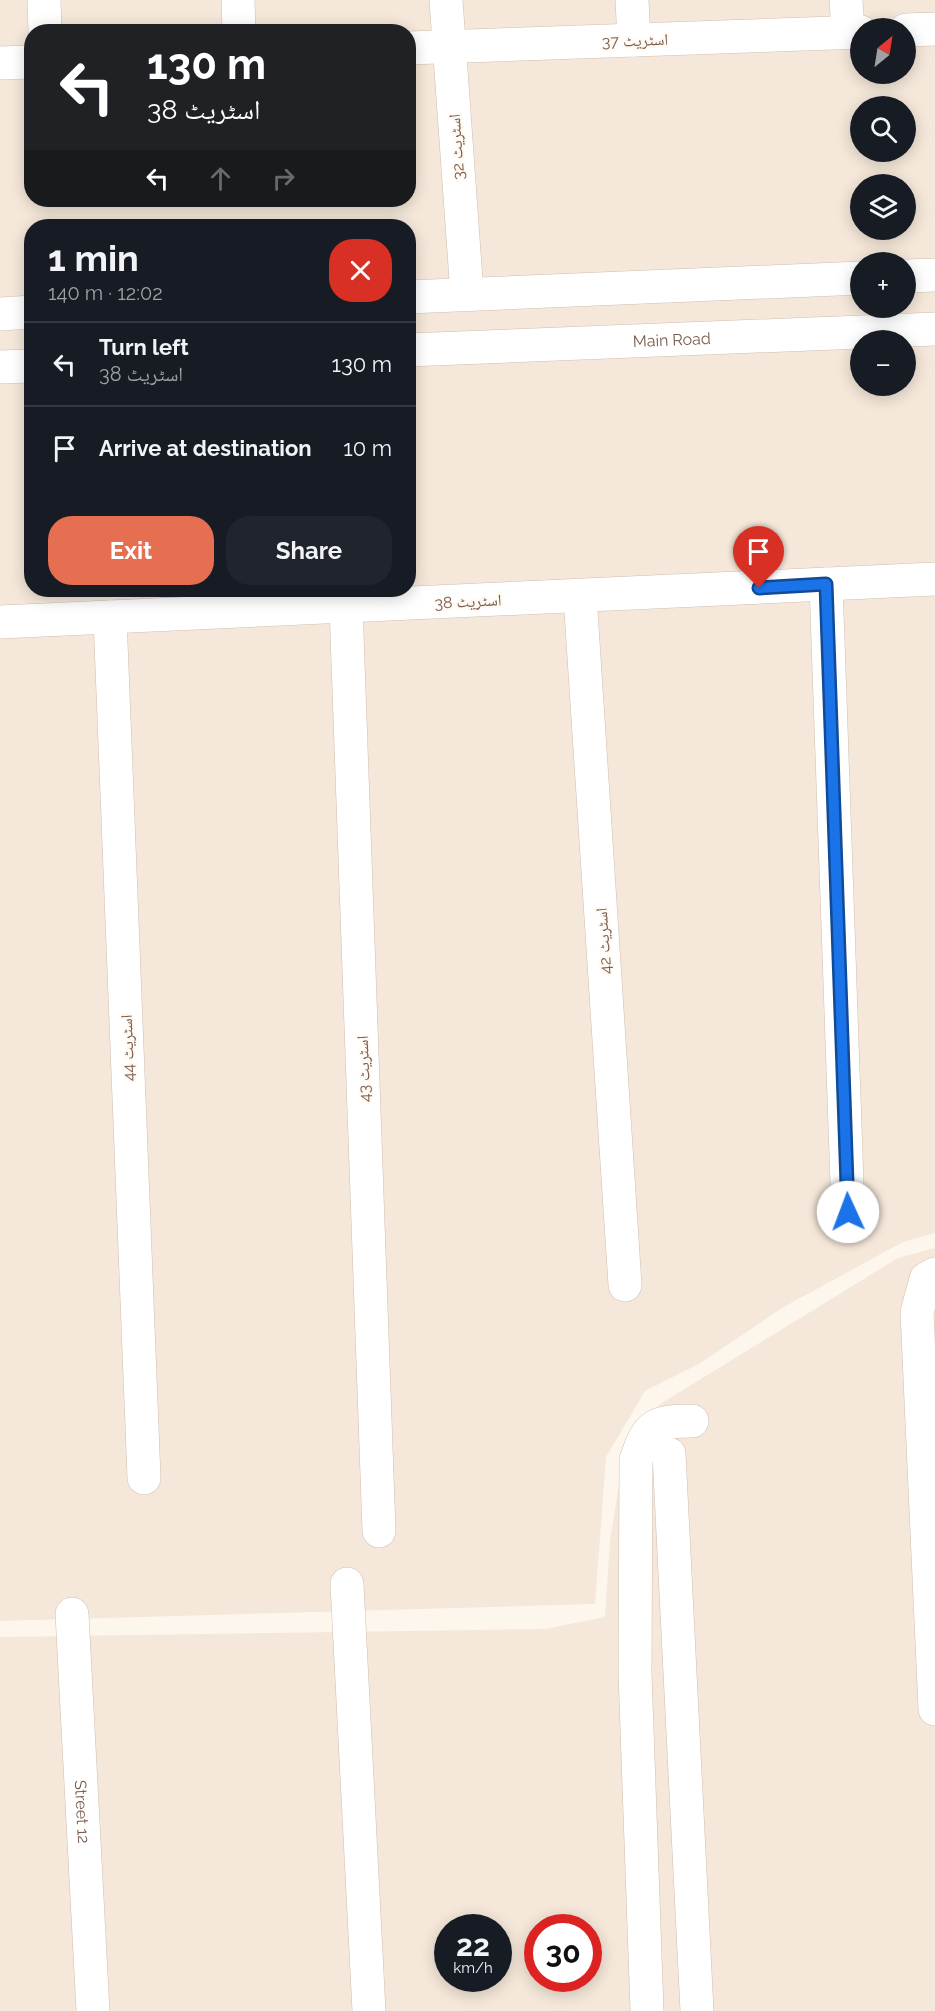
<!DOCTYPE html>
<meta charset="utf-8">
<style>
:root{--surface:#171b24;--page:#20242c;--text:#f1f3f6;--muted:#9ea1a6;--line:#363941;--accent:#e76f51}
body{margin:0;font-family:Raleway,"Noto Naskh Arabic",sans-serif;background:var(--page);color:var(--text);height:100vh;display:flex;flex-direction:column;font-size:22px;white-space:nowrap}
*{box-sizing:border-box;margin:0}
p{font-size:20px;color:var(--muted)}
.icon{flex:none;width:33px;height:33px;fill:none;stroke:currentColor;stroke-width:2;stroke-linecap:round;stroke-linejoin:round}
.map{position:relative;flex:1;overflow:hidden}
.sheet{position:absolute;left:24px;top:219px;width:392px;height:378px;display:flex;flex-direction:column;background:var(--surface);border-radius:24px;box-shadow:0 3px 15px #0003}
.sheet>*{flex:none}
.guide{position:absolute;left:24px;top:24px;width:392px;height:183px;border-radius:24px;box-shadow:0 3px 15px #0003;background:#202124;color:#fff;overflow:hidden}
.needle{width:39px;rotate:30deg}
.fabs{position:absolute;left:850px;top:18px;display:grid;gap:12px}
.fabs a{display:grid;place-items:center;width:66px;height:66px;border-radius:50%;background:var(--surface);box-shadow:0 3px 15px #0003;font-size:30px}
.speed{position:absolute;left:434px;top:1914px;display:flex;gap:12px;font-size:30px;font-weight:700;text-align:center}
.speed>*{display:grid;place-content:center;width:78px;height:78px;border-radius:50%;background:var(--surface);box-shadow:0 3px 15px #0003;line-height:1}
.speed small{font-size:15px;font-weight:400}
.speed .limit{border:9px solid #d22;background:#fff;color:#111}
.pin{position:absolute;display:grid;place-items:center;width:51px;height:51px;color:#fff;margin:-62px -26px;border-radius:50% 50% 50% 0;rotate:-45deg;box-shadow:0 0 6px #0007}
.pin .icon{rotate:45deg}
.me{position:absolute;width:66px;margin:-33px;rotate:358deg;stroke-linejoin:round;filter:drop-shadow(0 0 4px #0008)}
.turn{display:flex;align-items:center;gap:21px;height:126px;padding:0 24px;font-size:27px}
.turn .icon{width:78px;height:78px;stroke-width:2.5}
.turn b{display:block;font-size:42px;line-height:51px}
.lanes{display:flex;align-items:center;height:57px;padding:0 24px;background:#0003;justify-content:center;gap:30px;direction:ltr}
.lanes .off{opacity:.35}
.round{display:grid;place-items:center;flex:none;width:63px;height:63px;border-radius:24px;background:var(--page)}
.overview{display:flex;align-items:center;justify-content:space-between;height:102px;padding:0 24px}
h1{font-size:36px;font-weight:700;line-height:45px}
.button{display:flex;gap:12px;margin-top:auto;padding:12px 24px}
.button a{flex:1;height:69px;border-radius:24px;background:var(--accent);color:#fff;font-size:24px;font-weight:700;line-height:69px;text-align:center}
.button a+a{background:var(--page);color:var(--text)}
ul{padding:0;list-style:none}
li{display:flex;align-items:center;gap:18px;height:84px;padding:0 24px;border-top:2px solid var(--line)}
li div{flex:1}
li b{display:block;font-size:22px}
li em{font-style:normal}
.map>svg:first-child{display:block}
</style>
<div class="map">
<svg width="935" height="2011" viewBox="0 0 935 2011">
<rect width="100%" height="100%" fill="#fdf6ec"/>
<path fill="#f5e8da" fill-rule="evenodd" d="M0 0H935V1233L903 1242 782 1308 699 1364 645 1391 606 1457 595 1604 0 1621ZM861 28H906V74H861ZM32 32H408V200H32ZM861 106H906V152H861ZM861 184H906V230H861ZM32 226H408V590H32ZM861 262H906V308H861ZM861 340H906V386H861Z
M935 1248V2011H0V1637L545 1629 605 1617 610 1541 622 1466 660 1404 898 1258ZM447 1928H498V1978H447ZM537 1928H588V1978H537Z"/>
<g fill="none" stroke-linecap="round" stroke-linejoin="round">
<defs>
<g id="minor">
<path d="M44 0 45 32"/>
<path d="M238 0 239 32"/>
<path d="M446 0 467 294"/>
<path d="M632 0 634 40"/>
<path d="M846 0 848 32"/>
<path d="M906 30 935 29"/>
<path d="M408 48 861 32"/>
<path d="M0 63 32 62"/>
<path d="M906 276 935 275"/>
<path d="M408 297 861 278"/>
<path d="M0 314 32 312"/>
<path id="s1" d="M408 350 935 329"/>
<path d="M0 367 32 366"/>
<path d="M826 584 848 1212"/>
<path d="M580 596 625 1285"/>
<path d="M346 606 379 1531"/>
<path d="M110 617 144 1478"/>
<path d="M0 622 935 579"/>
<path d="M935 1274 926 1279 917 1312 935 1709"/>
<path d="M669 1454 697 2011"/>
<path d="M347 1584 369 2011"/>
<path id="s2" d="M72 1614 93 2011"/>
<path d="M647 2011 635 1673 636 1460C648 1424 654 1421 692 1421"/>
</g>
</defs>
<use href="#minor" stroke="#d1beb0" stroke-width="34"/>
<use href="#minor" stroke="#fff" stroke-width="33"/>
</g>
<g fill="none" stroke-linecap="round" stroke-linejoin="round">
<defs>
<path id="route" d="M759 588 826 584 848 1212"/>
</defs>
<use href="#route" stroke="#114b97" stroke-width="15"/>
<use href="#route" stroke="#1a73e8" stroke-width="10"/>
</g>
<g text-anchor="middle" stroke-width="4.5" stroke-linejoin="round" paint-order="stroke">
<g font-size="16" fill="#7a5c4d" stroke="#fffaf3">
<text transform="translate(635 40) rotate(-2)" y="6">اسٹریٹ 37</text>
<text transform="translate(456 147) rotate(-94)" y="6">اسٹریٹ 32</text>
<text dy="6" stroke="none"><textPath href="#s1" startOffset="264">Main Road</textPath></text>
<text transform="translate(468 601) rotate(-3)" y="6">اسٹریٹ 38</text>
<text transform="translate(603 941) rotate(-94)" y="6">اسٹریٹ 42</text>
<text transform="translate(127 1048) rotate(-92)" y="6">اسٹریٹ 44</text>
<text transform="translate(363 1069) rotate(-92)" y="6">اسٹریٹ 43</text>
<text dy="6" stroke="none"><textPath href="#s2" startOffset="198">Street 12</textPath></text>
</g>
</g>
</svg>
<div class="fabs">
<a><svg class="needle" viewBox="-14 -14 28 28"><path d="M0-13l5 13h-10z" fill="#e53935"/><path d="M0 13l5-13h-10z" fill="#9ea1a6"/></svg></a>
<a><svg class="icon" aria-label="search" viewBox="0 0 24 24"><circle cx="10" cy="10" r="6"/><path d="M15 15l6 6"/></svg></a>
<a><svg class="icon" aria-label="layers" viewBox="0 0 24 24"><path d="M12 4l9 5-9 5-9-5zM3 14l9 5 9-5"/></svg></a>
<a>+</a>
<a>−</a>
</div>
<div class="speed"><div>22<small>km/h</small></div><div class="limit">30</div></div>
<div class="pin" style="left:759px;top:588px;background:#d93025"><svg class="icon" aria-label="arrive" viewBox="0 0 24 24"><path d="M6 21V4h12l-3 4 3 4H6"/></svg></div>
<svg class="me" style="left:848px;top:1212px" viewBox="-20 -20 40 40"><circle r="19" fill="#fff"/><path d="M0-13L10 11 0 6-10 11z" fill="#1a73e8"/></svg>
<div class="guide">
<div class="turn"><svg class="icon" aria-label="left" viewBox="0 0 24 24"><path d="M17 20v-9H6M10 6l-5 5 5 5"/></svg><div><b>130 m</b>اسٹریٹ 38</div></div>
<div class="lanes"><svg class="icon" aria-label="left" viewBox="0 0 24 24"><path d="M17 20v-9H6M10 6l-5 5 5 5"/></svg><svg class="icon off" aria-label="ahead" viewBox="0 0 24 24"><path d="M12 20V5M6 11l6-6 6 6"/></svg><svg class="icon off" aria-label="right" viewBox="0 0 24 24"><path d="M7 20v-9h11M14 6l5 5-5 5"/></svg></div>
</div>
<section class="sheet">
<div class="overview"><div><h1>1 min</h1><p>140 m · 12:02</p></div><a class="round" style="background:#d93025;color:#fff"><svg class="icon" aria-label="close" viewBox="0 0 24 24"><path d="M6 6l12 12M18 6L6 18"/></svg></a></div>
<ul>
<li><svg class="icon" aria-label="left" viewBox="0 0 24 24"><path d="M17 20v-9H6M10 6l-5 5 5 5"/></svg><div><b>Turn left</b><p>اسٹریٹ 38</p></div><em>130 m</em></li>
<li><svg class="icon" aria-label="arrive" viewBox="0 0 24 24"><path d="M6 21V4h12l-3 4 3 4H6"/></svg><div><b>Arrive at destination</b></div><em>10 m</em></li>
</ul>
<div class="button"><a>Exit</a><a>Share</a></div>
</section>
</div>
